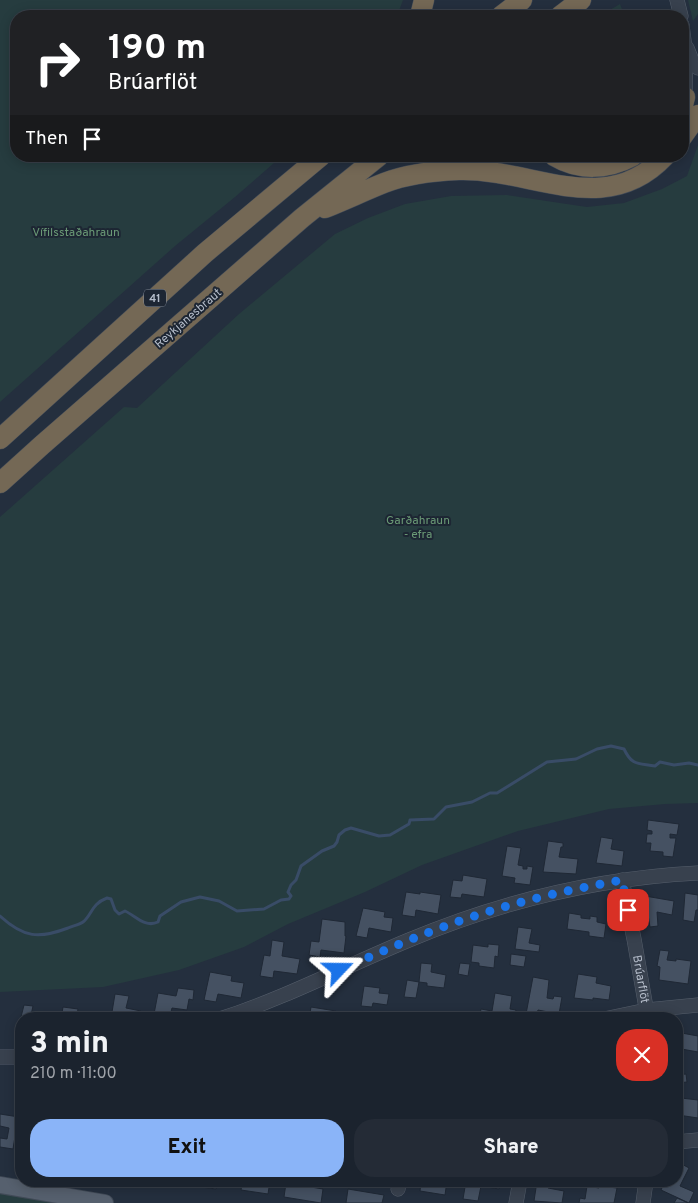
<!DOCTYPE html>
<meta charset="utf-8">
<style>
:root{--surface:#1b232e;--page:#242b36;--text:#f1f3f6;--muted:#a0a4aa;--line:#39404a;--accent:#8ab4f8}
body{margin:0;font-family:Overpass,sans-serif;background:var(--page);color:var(--text);height:100vh;display:flex;flex-direction:column;font-size:19px;white-space:nowrap}
*{box-sizing:border-box;margin:0}
p{font-size:16px;color:var(--muted)}
.icon{flex:none;width:28px;height:28px;fill:none;stroke:currentColor;stroke-width:2;stroke-linecap:round;stroke-linejoin:round}
.map{position:relative;flex:1;overflow:hidden}
.details{position:absolute;left:15px;top:1012px;width:668px;height:175px;display:flex;flex-direction:column;background:var(--surface);border-radius:20px;box-shadow:0 2px 12px #0003,0 0 0 1px var(--line)}
.details>*{flex:none}
.banner{position:absolute;left:10px;top:10px;width:679px;height:152px;border-radius:20px;box-shadow:0 2px 12px #0003,0 0 0 1px var(--line);background:#202124;color:#fff;overflow:hidden}
.pin{position:absolute;display:grid;place-items:center;width:42px;height:42px;color:#fff;margin:-21px;border-radius:10px;box-shadow:0 2px 8px #0006}
.me{position:absolute;width:55px;margin:-28px;rotate:67deg;stroke-linejoin:round;filter:drop-shadow(0 0 4px #0008)}
.turn{display:flex;align-items:center;gap:18px;height:105px;padding:0 15px;font-size:22px}
.turn .icon{width:65px;height:65px;stroke-width:2.5}
.turn b{display:block;font-size:35px;line-height:42px}
.then{display:flex;align-items:center;height:48px;padding:0 15px;background:#0003;gap:10px;font-size:19px}
.round{display:grid;place-items:center;flex:none;width:52px;height:52px;border-radius:20px;background:var(--page)}
.head{display:flex;align-items:center;justify-content:space-between;height:85px;padding:0 15px}
h1{font-size:30px;font-weight:800;line-height:38px}
.cta{display:flex;gap:10px;margin-top:auto;padding:10px 15px}
.cta a{flex:1;height:58px;border-radius:20px;background:var(--accent);color:#111;font-size:20px;font-weight:800;line-height:58px;text-align:center}
.cta a+a{background:var(--page);color:var(--text)}
.map>svg:first-child{display:block}
</style>
<div class="map">
<svg width="698" height="1203" viewBox="0 0 698 1203">
<rect width="100%" height="100%" fill="#242f3e"/>
<path fill="#263c3f" d="M0 0H403L397 16H16V156H282L235 197 175 246 0 402Z
M688 0H698V14L693 21Z
M620 4 624 15 628 16H615L610 10Z
M698 145V803L665 804 609 809 518 831 422 865 365 892 288 924 244 947 179 970 103 987 0 992V517L124 407 137 408 239 314 335 234 368 218 405 204 451 196 507 195 587 207 624 203 662 189 687 176Z
M0 1192 70 1203H0Z"/>
<g fill="none" stroke-linecap="round" stroke-linejoin="round">
<path stroke="#394c67" stroke-width="3" d="M0 916C24 938 39 939 68 928 72 926 79 925 83 922 92 915 91 904 107 898L111 899 115 910 119 914 125 911C136 916 145 928 158 922L160 916 181 902 200 897 219 901 237 911 264 909 281 900 289 899 291 896 288 892 291 885 296 880 301 866 322 851 334 846 337 842 339 835 345 830 351 828 379 836 390 835 409 824 410 820 434 819 446 807 472 802 490 793H497L547 762 576 759 597 749 611 746 624 749C632 766 638 763 655 766L660 762 674 765 689 763 698 765"/>
</g>
<path fill="#455162" stroke="#1f2835" d="M648 820 679 824 677 835 670 834V838H676L673 857 663 856V852L650 851 651 843H646L647 834H652V831L647 830Z
M601 837 613 839 611 849 624 851 622 866 596 863Z
M548 841 563 843V847H561L559 857 578 859 576 874 543 872Z
M507 846 521 848 518 865 523 866V869H527V866L533 867 530 885 514 883 515 878 502 876Z
M463 875 487 879 484 897 462 894 461 898 450 897 453 880 462 881Z
M406 892 420 894V892L441 895 438 914 416 910 415 917 402 915Z
M685 893 698 895V910H696L694 922 683 920Z
M645 896 674 901 672 915 657 912 658 926 650 927Z
M363 908 385 912 384 917 393 918 391 932 369 928 367 938 356 936Z
M569 913 581 915V918L590 919V916L597 917V922L606 924 604 938 589 936V932L567 929Z
M322 919 345 922V936H346L344 953 321 950 320 957 309 955 311 941 319 942Z
M518 927 532 929 529 943 540 945 539 952 515 949Z
M272 940 284 942 282 956 300 959 297 974 274 971 273 978 260 976 264 955 270 956Z
M488 944 499 945 498 957 495 956 494 968 479 966V963L471 962 473 945 488 947Z
M660 950 669 951 667 960 676 961V959L691 961 688 984 659 980 660 967 657 966Z
M511 954 526 956 524 967 510 965Z
M421 963 432 964 431 972 446 975 444 988 427 986V983L419 982Z
M460 963 470 964 468 976 458 974Z
M210 972 232 976 231 981 244 983 241 998 218 994 216 1002 204 1000Z
M578 974 597 977 596 983 611 986 609 1000 593 998V1000L574 998Z
M533 977 549 980 547 998 553 999 554 996 562 997 559 1014 538 1010 536 1016 526 1014Z
M407 980 419 982 416 998 404 997Z
M364 986 380 988 379 993 389 994 387 1005 373 1003 372 1007 361 1006Z
M178 988 194 990 193 1000 189 999 187 1010 172 1008 170 1016 154 1014 158 993 176 996Z
M495 993 512 996 510 1009 516 1010 515 1015 519 1016 518 1019H479L481 1009 492 1011Z
M115 994 129 996 126 1008 141 1011 139 1019 111 1018Z
M24 1005 33 1006 31 1015 46 1017V1019H21V1025H19Z
M63 1007 78 1009 77 1015 94 1019H61Z
M311 1007 336 1011 335 1019H309Z
M676 1032 698 1036V1052L676 1048Z
M686 1074 687 1082 677 1083 676 1075Z
M681 1098 698 1100V1118L678 1115Z
M0 1114 19 1117 17 1124 21 1125 20 1131 16 1130 13 1149 0 1147V1138L7 1139 9 1128 0 1126Z
M678 1162 689 1168 680 1186 694 1192 689 1203 661 1190 665 1181 668 1183 676 1181V1166Z
M195 1181H217L216 1189 194 1186Z
M229 1181H270L268 1194 241 1190 242 1184Z
M420 1181H447L445 1195 420 1191 421 1182Z
M466 1181H500L499 1189 481 1186 478 1201 463 1199Z
M537 1181H549L548 1188 564 1191 562 1203 534 1201Z
M286 1183 323 1189 321 1203 284 1197Z
M587 1186 599 1188 600 1186 617 1188 614 1203H579L580 1198 585 1199Z
M348 1189 384 1195 382 1203H346Z
M677 1198 688 1203H674Z"/>
<g fill="none" stroke-linecap="round" stroke-linejoin="round">
<defs>
<g id="minor">
<path d="M677 0 681 16"/>
<path d="M682 25 686 56 685 97"/>
<path d="M687 48 693 63 698 68"/>
<path id="s1" d="M622 880 634 939 648 1019"/>
<path d="M220 1019C285 998 346 966 409 940 500 902 599 878 698 873"/>
<path d="M604 1019 647 1010 698 1005"/>
<path d="M0 1057H21"/>
<path d="M676 1142 698 1140"/>
<path d="M398 1189 400 1181"/>
<path d="M516 1203 520 1181"/>
<path d="M643 1203 646 1181"/>
</g>
<path id="major" d="M0 1185 105 1203"/>
<path id="highway" d="M420 16 424 0
M501 16 522 0
M560 16 581 0
M682 109 685 97
M682 137 698 115
M554 156C579 171 607 170 633 156
M325 208C345 200 364 191 384 183 407 174 435 171 459 170 532 168 605 220 665 156
M0 439 205 253 321 156
M0 483 42 445 302 218 379 156"/>
</defs>
<use href="#minor" stroke="#565f6c" stroke-width="15"/>
<use href="#major" stroke="#414a57" stroke-width="18"/>
<use href="#highway" stroke="#434c59" stroke-width="21"/>
<use href="#minor" stroke="#38414e" stroke-width="14"/>
<use href="#major" stroke="#56606e" stroke-width="16"/>
<use href="#highway" stroke="#746855" stroke-width="20"/>
</g>
<g fill="none" stroke-linecap="round" stroke-linejoin="round">
<path stroke="#1a73e8" stroke-width="9" stroke-dasharray="0 16.2" d="M339 970C386 950 432 929 481 914 527 899 574 889 622 880L628 910"/>
</g>
<g text-anchor="middle" stroke-width="4" stroke-linejoin="round" paint-order="stroke">
<rect fill="#1d2633" stroke="#878f9c" stroke-width="1" x="144" y="289.5" width="22" height="17" rx="4"/>
<g font-size="11" font-weight="bold" fill="#b4bcc9">
<text x="155" y="302">41</text>
</g>
<g font-size="12" fill="#6b9a76" stroke="#1d2633">
<text x="76" y="236">Vífilsstaðahraun</text>
<text x="418" y="524">Garðahraun<tspan x="418" dy="14">- efra</tspan></text>
</g>
<g font-size="12" fill="#b4bcc9" stroke="#1d2633">
<text transform="translate(188 318) rotate(-41)" y="4">Reykjanesbraut</text>
<text dy="4" stroke="none"><textPath href="#s1" startOffset="101">Brúarflöt</textPath></text>
</g>
</g>
</svg>
<div class="pin" style="left:628px;top:910px;background:#d93025"><svg class="icon" aria-label="arrive" viewBox="0 0 24 24"><path d="M6 21V4h12l-3 4 3 4H6"/></svg></div>
<svg class="me" style="left:339px;top:970px" viewBox="-20 -20 40 40"><path d="M0-17L14 15 0 8-14 15z" fill="#1a73e8" stroke="#fff" stroke-width="4"/></svg>
<div class="banner">
<div class="turn"><svg class="icon" aria-label="right" viewBox="0 0 24 24"><path d="M7 20v-9h11M14 6l5 5-5 5"/></svg><div><b>190 m</b>Brúarflöt</div></div>
<div class="then">Then<svg class="icon" aria-label="arrive" viewBox="0 0 24 24"><path d="M6 21V4h12l-3 4 3 4H6"/></svg></div>
</div>
<section class="details">
<div class="head"><div><h1>3 min</h1><p>210 m · 11:00</p></div><a class="round" style="background:#d93025;color:#fff"><svg class="icon" aria-label="close" viewBox="0 0 24 24"><path d="M6 6l12 12M18 6L6 18"/></svg></a></div>
<div class="cta"><a>Exit</a><a>Share</a></div>
</section>
</div>
